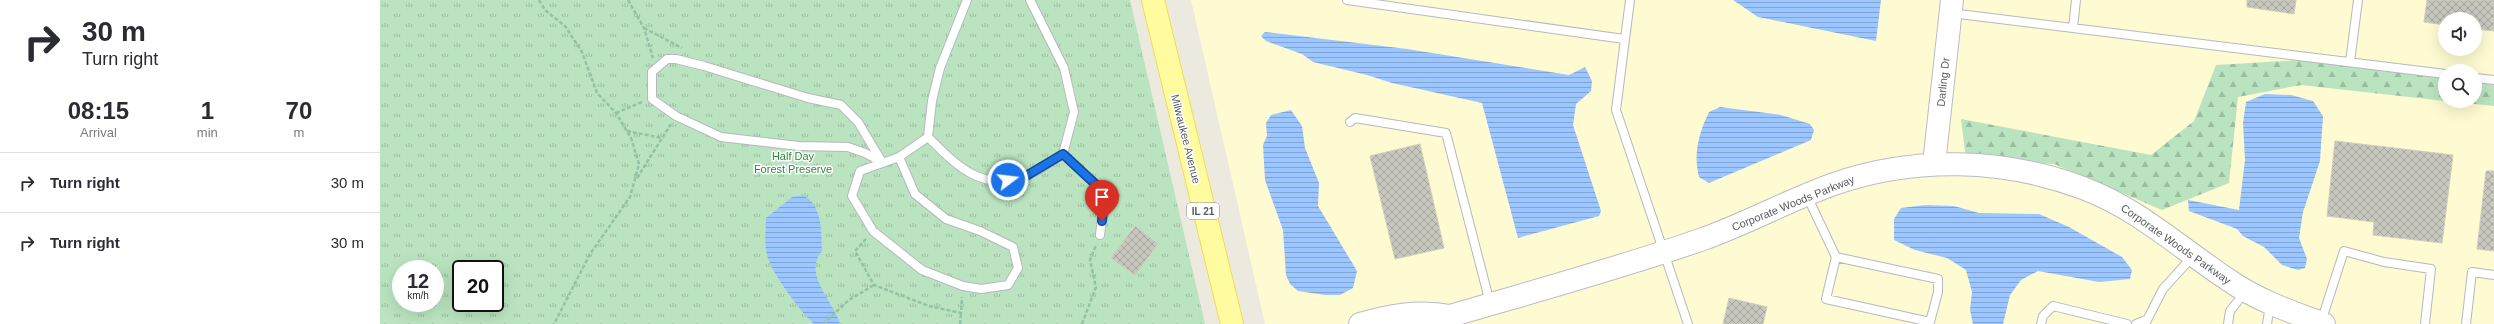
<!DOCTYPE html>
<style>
:root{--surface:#fff;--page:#f2f2f3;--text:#2b2b33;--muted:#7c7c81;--line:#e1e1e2}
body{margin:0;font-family:Helvetica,sans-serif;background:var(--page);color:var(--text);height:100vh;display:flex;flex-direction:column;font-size:15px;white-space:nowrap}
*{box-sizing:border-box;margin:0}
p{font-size:13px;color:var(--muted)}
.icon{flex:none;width:22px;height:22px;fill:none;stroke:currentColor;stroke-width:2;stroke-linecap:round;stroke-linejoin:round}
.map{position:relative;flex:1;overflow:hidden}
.side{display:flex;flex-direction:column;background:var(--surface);width:380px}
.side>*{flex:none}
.banner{background:#fff;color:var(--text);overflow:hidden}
.controls{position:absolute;left:2058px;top:12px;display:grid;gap:8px}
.controls a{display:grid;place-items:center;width:44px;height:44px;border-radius:50%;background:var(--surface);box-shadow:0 4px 16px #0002;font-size:20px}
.speed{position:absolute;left:12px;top:260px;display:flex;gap:8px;font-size:20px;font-weight:700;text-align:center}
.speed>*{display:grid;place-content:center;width:52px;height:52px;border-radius:50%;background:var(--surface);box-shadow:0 4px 16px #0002;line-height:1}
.speed small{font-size:10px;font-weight:400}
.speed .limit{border:2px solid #111;border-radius:6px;background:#fff;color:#111}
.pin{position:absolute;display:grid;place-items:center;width:34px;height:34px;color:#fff;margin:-41px -17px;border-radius:50% 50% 50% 0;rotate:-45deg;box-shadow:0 0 4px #0007}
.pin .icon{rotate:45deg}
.me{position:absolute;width:44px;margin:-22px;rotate:75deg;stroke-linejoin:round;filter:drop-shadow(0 0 3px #0008)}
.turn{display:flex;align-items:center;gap:14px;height:84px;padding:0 16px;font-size:18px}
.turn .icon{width:52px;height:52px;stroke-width:2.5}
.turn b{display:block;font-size:28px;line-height:34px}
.eta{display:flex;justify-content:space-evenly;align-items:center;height:68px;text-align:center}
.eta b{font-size:24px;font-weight:800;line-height:28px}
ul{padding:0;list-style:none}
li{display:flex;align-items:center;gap:12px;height:60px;padding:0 16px;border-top:1px solid var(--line)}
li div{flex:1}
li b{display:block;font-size:15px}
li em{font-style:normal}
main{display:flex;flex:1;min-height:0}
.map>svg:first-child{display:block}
</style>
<main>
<section class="side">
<div class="banner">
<div class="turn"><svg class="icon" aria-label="right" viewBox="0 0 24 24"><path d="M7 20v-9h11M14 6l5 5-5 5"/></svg><div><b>30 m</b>Turn right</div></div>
</div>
<div class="eta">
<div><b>08:15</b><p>Arrival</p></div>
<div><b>1</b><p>min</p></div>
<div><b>70</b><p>m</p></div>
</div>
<ul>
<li><svg class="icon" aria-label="right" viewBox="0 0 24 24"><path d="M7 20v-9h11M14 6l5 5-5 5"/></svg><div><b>Turn right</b></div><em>30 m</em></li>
<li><svg class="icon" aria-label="right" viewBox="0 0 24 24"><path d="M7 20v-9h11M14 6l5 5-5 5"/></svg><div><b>Turn right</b></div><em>30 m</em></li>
</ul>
</section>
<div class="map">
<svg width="2114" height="324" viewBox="0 0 2114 324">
<defs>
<pattern id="forest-firs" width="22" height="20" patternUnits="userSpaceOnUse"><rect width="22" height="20" fill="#bae4bf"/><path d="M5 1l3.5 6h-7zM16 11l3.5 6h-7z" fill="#9abc9f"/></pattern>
<pattern id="park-tufts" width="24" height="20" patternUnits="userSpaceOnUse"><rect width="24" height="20" fill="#bae4bf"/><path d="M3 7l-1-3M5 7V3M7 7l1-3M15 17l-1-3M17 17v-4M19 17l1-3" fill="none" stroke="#9abc9f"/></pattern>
<pattern id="water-rules" width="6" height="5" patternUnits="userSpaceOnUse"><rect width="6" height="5" fill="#9bc6ff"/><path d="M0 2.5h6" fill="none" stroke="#81a4d2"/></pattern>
<pattern id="building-cross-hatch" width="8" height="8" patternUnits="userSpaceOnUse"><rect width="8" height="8" fill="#c8c7be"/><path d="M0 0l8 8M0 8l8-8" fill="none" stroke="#a5a59e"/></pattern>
</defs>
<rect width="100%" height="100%" fill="#eceadf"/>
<path fill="#fefad1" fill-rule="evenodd" d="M811 0H2114V324H885ZM2065 19H2095V49H2065ZM2065 71H2095V101H2065Z"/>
<path fill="url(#forest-firs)" d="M1938 59 2065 78V101L1921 85 1858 97 1849 183 1782 210 1674 164 1586 159 1581 119 1771 155 1814 121 1836 65Z
M2095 82 2114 85V106L2068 101H2095Z"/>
<path fill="url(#park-tufts)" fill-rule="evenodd" d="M0 0H750L825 324H0ZM21 269H55V303H21ZM81 269H115V303H81Z"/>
<path fill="url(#water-rules)" d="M1353 0H1501L1496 41 1378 17Z
M885 32 1027 49 1189 75 1205 67 1212 81 1211 91 1196 104 1193 125 1221 211 1219 216 1138 238 1102 103 1012 83 987 75 933 62 922 54 886 41 881 36Z
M1885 94 1911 95 1933 101 1943 116 1940 161 1923 212 1919 238 1927 259 1925 268 1918 270 1902 265 1884 247 1863 236 1857 229 1809 211 1808 200 1859 210 1865 160 1863 123 1866 102Z
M1340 107 1401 115 1430 124 1434 130 1431 140 1329 183 1319 177C1313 153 1319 133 1329 112Z
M911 110 922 126 925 148 939 183 938 206 977 271 973 288 960 295H945L918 291 910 284 906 275 903 230 885 180 883 145 887 136 886 123 891 115Z
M423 195C443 206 441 232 442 251 422 275 454 301 460 324H434C421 313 391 272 387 255 384 244 386 229 386 218L412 197Z
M1546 205 1574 206 1599 213 1659 214 1689 227 1742 257 1752 270 1750 279 1719 282 1658 271 1641 280 1630 295 1623 324H1593L1590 310 1592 292 1586 270 1567 258 1535 250 1514 240V219L1521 208Z"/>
<path fill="url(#building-cross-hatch)" stroke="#d0cdbd" d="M1867 0H1916L1914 14 1867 7Z
M2047 0H2114V31L2095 29V19H2065V25L2044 22Z
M1955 141 2073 155 2062 243 1993 235 1994 222 1947 216Z
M1040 144 1064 248 1015 259 990 156Z
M2106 171H2114V251L2097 249Z
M755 226 778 244 755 275 731 258Z
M1349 298 1387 307 1383 324H1343Z"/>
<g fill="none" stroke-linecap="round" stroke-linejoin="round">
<defs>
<path id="lane" d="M587 0 560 68 552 101 548 137C576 165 602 193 646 176 659 171 671 161 683 154L694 112 684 68 650 0
M967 0 1244 39
M1250 0 1236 110 1308 324
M1571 13 2065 74
M1693 28 1696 0
M287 59H296L324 66 428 98 461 105 478 122 502 162 485 153 468 147 419 146 341 137 296 116 272 99V72Z
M1970 62 1978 0
M2095 78 2114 80
M970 122 975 118 1066 133 1110 303
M683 154 725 193 720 235
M519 157 535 194 566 219 600 231 633 247 638 268 628 285 601 289 583 286 542 270 493 231 472 196 480 171 519 157 548 137
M1427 196 1456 257 1558 279V292L1550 322 1446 299 1456 257
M1941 322 1964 251 2004 262 2051 269 2045 324
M1661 324 1663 316 1673 306 1747 324
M1756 324 1766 320
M1765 324 1783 289 1813 256
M1848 324 1850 311 1866 291
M1887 324 1890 305
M2086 324 2092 272 2114 275"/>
<path id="secondary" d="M1554 164 1572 0
M1070 316C1155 291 1240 268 1323 239 1368 223 1409 200 1454 184 1534 156 1623 158 1703 188 1759 209 1801 249 1850 281 1879 301 1912 312 1944 324
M980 324C1011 315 1039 310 1070 316L1066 324"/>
<path id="primary" d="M773 0 852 324"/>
</defs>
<use href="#lane" stroke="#b7b8be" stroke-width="10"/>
<use href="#secondary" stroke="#babcc4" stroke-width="24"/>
<use href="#primary" stroke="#f4db50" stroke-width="24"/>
<path stroke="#92c3a7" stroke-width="2.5" stroke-dasharray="4 2" stroke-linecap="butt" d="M159 0 165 10 185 26 202 52 217 93 236 113 251 138 259 164 250 197 210 254 174 324
M248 0 264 28 273 58
M264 28 302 48
M236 113 262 102
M247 131 282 138
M257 178 291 124
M486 239 475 251 494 285 549 306 581 313 582 297
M443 324 469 300 494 285
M580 324 581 313
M702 324 716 287 710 260 716 245"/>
<use href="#lane" stroke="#fff" stroke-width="8"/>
<use href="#secondary" stroke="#fff" stroke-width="22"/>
<use href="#primary" stroke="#fffca0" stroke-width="22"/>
</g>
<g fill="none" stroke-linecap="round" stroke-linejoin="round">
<defs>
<path id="route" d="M628 180 646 176 683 154 725 193 722 221"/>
</defs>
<use href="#route" stroke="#114b97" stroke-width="10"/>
<use href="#route" stroke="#1a73e8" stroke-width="7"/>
</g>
<g text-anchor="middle" stroke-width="3" stroke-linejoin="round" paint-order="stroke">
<rect fill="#fff" stroke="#8a8c90" stroke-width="1" x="807" y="203" width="32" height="16" rx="3"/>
<g font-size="10" font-weight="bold" fill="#585a60">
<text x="823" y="215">IL 21</text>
</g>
<g font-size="11" fill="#585a60" stroke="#fff">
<text transform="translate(1563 82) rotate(-84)" y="4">Darling Dr</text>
<text transform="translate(806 139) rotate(76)" y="4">Milwaukee Avenue</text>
<text transform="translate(1413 203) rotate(-22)" y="4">Corporate Woods Parkway</text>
<text transform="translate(1796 244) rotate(35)" y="4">Corporate Woods Parkway</text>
</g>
<g font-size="11" fill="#338541" stroke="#fff">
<text x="413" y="160">Half Day<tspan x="413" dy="13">Forest Preserve</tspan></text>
</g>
</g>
</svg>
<div class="controls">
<a><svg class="icon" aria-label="sound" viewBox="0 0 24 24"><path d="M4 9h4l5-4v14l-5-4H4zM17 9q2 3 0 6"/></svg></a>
<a><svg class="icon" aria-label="search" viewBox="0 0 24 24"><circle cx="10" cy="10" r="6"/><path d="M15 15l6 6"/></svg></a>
</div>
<div class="speed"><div>12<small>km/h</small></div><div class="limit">20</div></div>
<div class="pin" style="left:722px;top:221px;background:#d93025"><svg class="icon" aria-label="arrive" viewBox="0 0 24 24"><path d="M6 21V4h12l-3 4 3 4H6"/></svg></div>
<svg class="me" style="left:628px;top:180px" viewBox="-20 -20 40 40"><circle r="17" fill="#1a73e8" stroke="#fff" stroke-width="3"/><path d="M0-11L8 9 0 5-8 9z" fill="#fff"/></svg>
</div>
</main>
